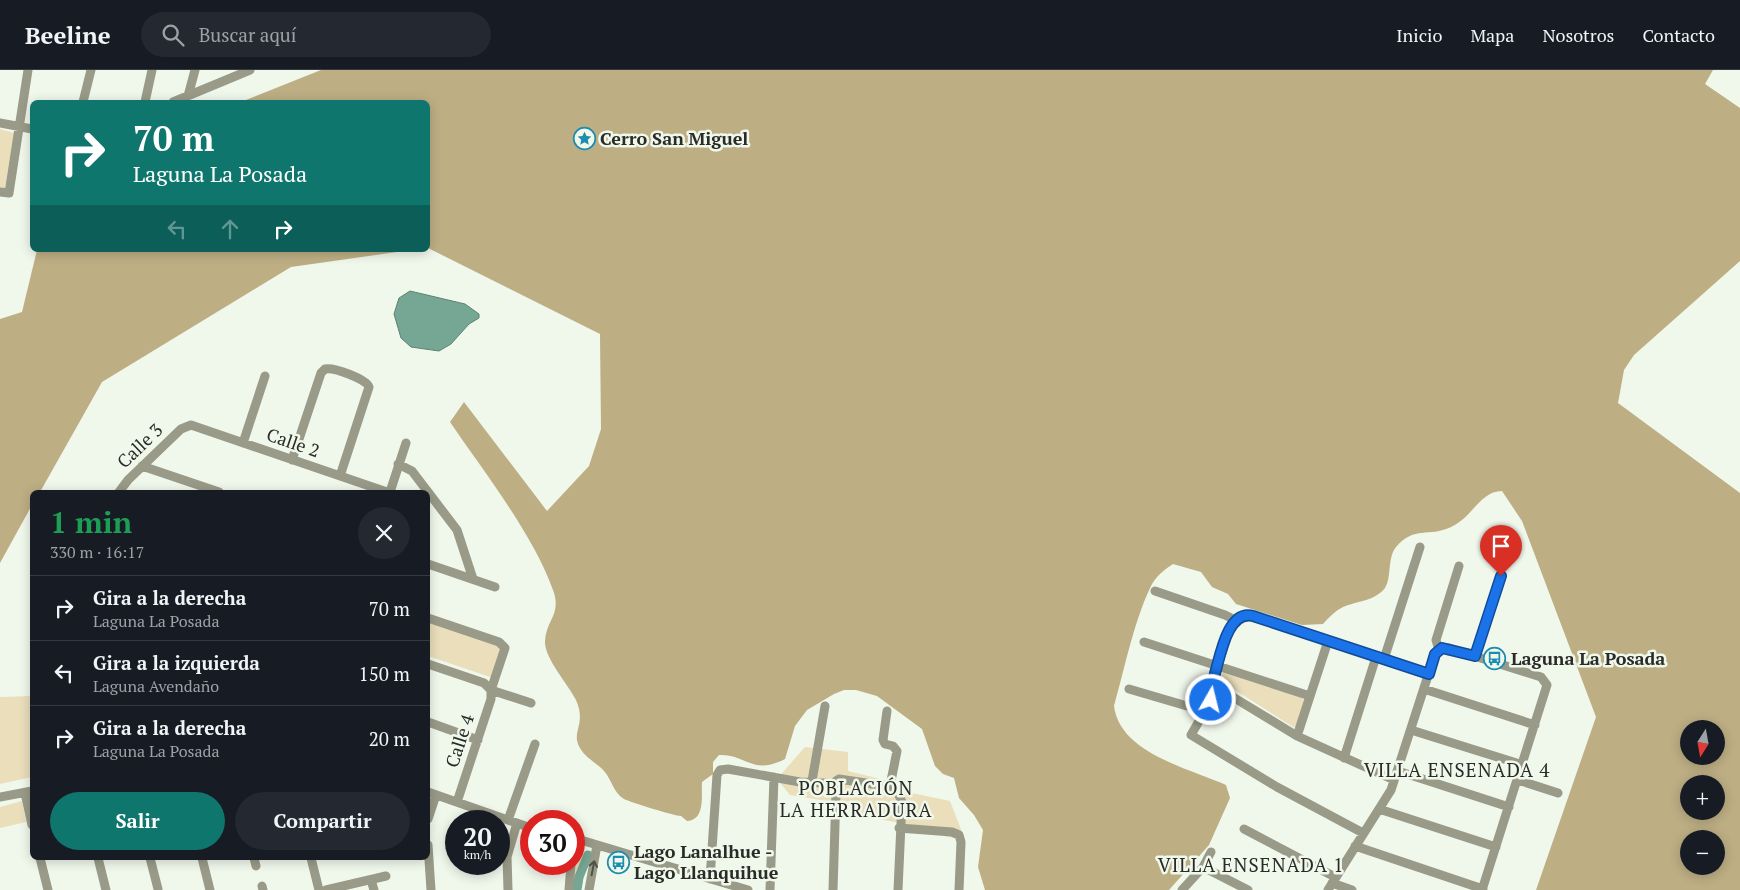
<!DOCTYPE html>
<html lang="es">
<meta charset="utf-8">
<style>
:root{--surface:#171b24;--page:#242831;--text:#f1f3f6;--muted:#9ea1a6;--line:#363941;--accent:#0f766e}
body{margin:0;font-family:"PT Serif",serif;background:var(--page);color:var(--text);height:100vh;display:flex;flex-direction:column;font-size:19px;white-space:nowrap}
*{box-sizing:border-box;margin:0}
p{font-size:16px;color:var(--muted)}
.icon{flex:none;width:28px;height:28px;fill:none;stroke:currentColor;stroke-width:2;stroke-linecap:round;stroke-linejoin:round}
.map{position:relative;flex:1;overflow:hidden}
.drawer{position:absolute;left:30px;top:420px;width:400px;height:370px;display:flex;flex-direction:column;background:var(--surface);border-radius:8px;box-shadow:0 2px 12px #0003}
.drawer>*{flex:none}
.banner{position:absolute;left:30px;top:30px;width:400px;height:152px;border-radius:8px;box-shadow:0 2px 12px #0003;background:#0f766e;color:#fff;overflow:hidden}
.needle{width:32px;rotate:191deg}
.controls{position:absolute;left:1680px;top:650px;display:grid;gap:10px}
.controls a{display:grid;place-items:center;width:45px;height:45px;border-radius:50%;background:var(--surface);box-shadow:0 2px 12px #0003;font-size:25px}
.speed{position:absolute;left:445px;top:740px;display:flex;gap:10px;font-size:25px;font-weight:700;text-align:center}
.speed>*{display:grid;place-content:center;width:65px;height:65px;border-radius:50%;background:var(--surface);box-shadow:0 2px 12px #0003;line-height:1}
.speed small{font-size:12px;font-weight:400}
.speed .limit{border:8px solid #d22;background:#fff;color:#111}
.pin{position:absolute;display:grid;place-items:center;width:42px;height:42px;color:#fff;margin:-51px -21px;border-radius:50% 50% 50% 0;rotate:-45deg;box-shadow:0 0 5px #0007}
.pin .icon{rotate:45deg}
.me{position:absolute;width:55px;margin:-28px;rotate:8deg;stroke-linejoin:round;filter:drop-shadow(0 0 4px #0008)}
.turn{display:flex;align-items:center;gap:18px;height:105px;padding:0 20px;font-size:22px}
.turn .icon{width:65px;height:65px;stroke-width:2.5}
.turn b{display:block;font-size:35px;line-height:42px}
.lanes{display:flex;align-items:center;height:48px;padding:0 20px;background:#0003;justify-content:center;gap:25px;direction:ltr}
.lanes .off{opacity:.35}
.round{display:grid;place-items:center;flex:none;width:52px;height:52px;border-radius:26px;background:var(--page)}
.overview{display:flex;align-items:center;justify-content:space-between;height:85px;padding:0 20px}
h1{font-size:30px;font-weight:700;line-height:38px;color:#1e9e55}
.action{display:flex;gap:10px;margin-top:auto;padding:10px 20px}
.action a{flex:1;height:58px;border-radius:30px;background:var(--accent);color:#fff;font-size:20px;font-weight:700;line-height:58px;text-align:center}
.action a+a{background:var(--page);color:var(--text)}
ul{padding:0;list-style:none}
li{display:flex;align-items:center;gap:15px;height:65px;padding:0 20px;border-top:1px solid var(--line)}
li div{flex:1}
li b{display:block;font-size:19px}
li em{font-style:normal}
header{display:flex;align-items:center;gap:30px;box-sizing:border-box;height:70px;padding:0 25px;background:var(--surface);border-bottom:1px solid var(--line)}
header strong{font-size:24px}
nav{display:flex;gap:28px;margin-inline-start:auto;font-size:18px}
.search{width:350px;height:45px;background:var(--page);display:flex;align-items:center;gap:12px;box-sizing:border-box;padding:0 18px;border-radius:28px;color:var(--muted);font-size:19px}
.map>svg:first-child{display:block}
</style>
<header>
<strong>Beeline</strong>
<div class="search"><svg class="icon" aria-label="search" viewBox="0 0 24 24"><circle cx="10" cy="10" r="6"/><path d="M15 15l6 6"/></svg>Buscar aquí</div>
<nav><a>Inicio</a><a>Mapa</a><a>Nosotros</a><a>Contacto</a></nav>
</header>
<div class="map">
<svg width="1740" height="820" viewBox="0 0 1740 820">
<rect width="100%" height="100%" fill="#f0f7eb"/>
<path fill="#eadebb" d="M0 59 14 63 5 118H0Z
M428 551 499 576 502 580 493 608 428 586Z
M1223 601 1300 627 1304 630 1297 656 1293 657 1221 611Z
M32 626V707L0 714V627Z
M805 677 848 682V701L892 712 902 721 950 731 965 770 912 760 906 754 850 744 851 735 790 725 777 709Z
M22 731 26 752 0 758V737Z
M579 779 589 782 581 820H573L574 801Z"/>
<path fill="#bdae84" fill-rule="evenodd" d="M321 0H1713L1705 14 1740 38V191L1634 285 1624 300 1618 333 1740 423V820H1536L1596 647 1522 451 1502 421C1480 421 1472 448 1451 457 1428 468 1415 455 1396 477 1387 488 1392 507 1385 518 1375 531 1357 531 1343 537 1335 541 1329 547 1323 554L1302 555 1236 534 1228 524 1212 517 1201 502 1173 494C1164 500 1156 506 1151 516 1134 551 1125 597 1114 636 1120 683 1188 698 1226 715L1230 728 1209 775 1169 820H985L978 797 983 760 974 745 959 728 954 708 943 704 935 696 922 659 877 626 856 620H844L834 624 807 640 795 656 785 689C752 706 747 684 719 685L713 692V704L702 712C701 725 706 750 687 751L681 746C675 746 630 732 624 729 613 722 612 710 604 701 596 692 583 687 578 674 573 661 586 652 576 630 568 614 544 588 545 571 546 550 562 544 553 520 533 464 484 402 450 352L464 332 547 441 589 396 601 359 600 264 428 178V32H241ZM1689 659H1716V686H1689ZM1689 714H1716V741H1689ZM1689 769H1716V796H1689Z
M37 180H411L291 197 102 312 40 422H32V435L0 493V249L22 242Z"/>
<path fill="#76a794" stroke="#5f8273" d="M410 221 465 234 479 244V248L469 254 451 274 439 281 411 277 401 268 394 244 399 228Z"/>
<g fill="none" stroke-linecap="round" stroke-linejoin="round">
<path stroke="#76a794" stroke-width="9" d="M577 820 579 807 588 785"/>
<path stroke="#999a87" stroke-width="9" d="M188 26 195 0
M83 32 91 0
M145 32 152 0
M173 32 250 0
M0 53 32 59
M0 122 9 123 28 0
M243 373 265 306
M292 390 321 303 325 299C334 297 366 309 369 317L340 406
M398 394 412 401 457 460 473 509
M142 396 219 422
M119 422 128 410 181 359 191 355 387 422
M390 422 406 373
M428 494 495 517
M1155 521 1225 545 1235 550
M428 548 499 572 505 578 491 620V629L457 732
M1144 572 1310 626
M1439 580 1449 578 1541 607 1547 615 1482 820
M1439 580 1436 570 1459 496
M1475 586 1501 506
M1384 589 1420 477
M428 594 484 613 491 620 531 633
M1218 618 1191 665 1277 717 1363 763
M1129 619 1204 641
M1424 619 1535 655
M887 641 883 670 885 674 893 676 897 681 890 716
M428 652 478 670
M1411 660 1523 695
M1297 666 1328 571
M1344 688 1376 587
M1398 701 1509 737
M1394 710 1297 666 1218 618 1214 613V607L1230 558 1237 548 1250 545 1429 604
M1518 710 1558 723
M812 711 825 636
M832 714 839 709 892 717 897 721 902 732 898 820
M428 722 531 758
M25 723 32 755
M0 727 32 721
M1379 739 1496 777
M428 749 436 725
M508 750 535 674
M899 758 952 762 959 765 961 772 959 820
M1244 759 1335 807
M574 768 748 820
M428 775 431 820
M1355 776 1483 819
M574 783 577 769
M40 788 48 820
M98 788 106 820
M150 788 158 819
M202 788 210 820
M254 788 256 796
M311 788 319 820
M1203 797 1248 820
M710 809 717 705 720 700 728 699 800 712 827 713 834 716 836 722 833 820
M371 810 374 820
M1332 813 1352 820
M262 816 263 820
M326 820 386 806
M508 820 507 787 517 753
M569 820 571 794
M589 820 597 775
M770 820 774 707
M1182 820 1203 797 1211 782
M1328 820 1391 720 1434 587 1439 580"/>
</g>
<defs><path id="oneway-shaft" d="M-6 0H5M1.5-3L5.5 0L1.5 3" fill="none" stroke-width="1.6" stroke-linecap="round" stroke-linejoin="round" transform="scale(1.25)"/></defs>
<use stroke="#505249" href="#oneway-shaft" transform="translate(593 798) rotate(-79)"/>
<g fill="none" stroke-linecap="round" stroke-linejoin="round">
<defs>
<path id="route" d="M1211 630 1218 618 1214 613V607C1220 588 1227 539 1253 546L1429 604 1435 584 1442 578 1475 586 1501 506"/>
</defs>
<use href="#route" stroke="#114b97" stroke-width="12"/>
<use href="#route" stroke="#1a73e8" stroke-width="9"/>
</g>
<defs>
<symbol id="sight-ring" viewBox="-11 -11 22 22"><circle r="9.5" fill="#f0f7eb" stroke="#1d8cb1" stroke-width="1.5"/><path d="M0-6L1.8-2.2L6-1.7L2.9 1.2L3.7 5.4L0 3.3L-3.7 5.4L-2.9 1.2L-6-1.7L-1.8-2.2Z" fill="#1d8cb1"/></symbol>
<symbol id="bus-ring" viewBox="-11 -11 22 22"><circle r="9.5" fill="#f0f7eb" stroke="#1d8cb1" stroke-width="1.5"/><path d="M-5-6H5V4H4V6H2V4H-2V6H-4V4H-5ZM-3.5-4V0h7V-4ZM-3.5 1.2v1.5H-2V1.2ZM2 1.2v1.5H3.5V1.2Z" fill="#1d8cb1"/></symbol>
</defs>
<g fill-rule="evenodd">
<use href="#sight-ring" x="572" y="56" width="25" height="25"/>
<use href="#bus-ring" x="1482" y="576" width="25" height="25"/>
<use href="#bus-ring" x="606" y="780" width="25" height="25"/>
</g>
<g text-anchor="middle" stroke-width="5" stroke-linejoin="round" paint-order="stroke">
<g font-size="18" font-weight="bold" fill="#292b27" stroke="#f0f7eb" text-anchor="start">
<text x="600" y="75">Cerro San Miguel</text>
<text x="1511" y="595">Laguna La Posada</text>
<text x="634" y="788">Lago Lanalhue -<tspan x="634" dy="21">Lago Llanquihue</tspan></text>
</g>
<g font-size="18" fill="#292b27" stroke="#f0f7eb">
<text transform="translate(293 373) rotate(19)" y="6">Calle 2</text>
<text transform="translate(140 376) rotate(-44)" y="6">Calle 3</text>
<text transform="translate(460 671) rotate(-72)" y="6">Calle 4</text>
</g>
<g font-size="19" letter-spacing="1" fill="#292b27" stroke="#f0f7eb">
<text x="1457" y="707">VILLA ENSENADA 4</text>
<text x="856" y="725">POBLACIÓN<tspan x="856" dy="22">LA HERRADURA</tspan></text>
<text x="1251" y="802">VILLA ENSENADA 1</text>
</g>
</g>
</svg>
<div class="controls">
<a><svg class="needle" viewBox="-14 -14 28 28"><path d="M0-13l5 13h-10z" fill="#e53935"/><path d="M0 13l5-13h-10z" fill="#9ea1a6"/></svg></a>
<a>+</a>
<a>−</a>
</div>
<div class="speed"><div>20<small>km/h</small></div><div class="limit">30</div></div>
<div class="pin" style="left:1501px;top:506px;background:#d93025"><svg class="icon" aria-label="arrive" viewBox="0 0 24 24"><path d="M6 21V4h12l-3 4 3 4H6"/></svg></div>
<svg class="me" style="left:1211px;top:630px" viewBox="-20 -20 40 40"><circle r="17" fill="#1a73e8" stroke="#fff" stroke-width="3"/><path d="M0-11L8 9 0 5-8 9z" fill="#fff"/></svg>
<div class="banner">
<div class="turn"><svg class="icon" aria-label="right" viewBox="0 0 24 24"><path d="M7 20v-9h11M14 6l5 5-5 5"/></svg><div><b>70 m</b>Laguna La Posada</div></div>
<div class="lanes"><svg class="icon off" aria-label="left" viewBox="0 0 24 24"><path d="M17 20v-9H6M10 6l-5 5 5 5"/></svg><svg class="icon off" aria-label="ahead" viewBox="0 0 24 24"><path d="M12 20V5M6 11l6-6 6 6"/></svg><svg class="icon" aria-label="right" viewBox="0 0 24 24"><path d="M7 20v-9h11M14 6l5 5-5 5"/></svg></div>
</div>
<section class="drawer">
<div class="overview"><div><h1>1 min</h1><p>330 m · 16:17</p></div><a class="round"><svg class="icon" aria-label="close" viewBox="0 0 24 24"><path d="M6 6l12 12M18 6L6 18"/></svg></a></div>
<ul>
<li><svg class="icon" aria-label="right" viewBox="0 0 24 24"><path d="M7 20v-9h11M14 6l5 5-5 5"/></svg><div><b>Gira a la derecha</b><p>Laguna La Posada</p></div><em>70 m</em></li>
<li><svg class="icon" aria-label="left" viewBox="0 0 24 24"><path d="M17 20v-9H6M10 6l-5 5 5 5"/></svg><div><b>Gira a la izquierda</b><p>Laguna Avendaño</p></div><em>150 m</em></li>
<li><svg class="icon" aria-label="right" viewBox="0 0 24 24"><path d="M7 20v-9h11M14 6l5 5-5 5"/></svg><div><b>Gira a la derecha</b><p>Laguna La Posada</p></div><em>20 m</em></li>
</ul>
<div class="action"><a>Salir</a><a>Compartir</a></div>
</section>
</div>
